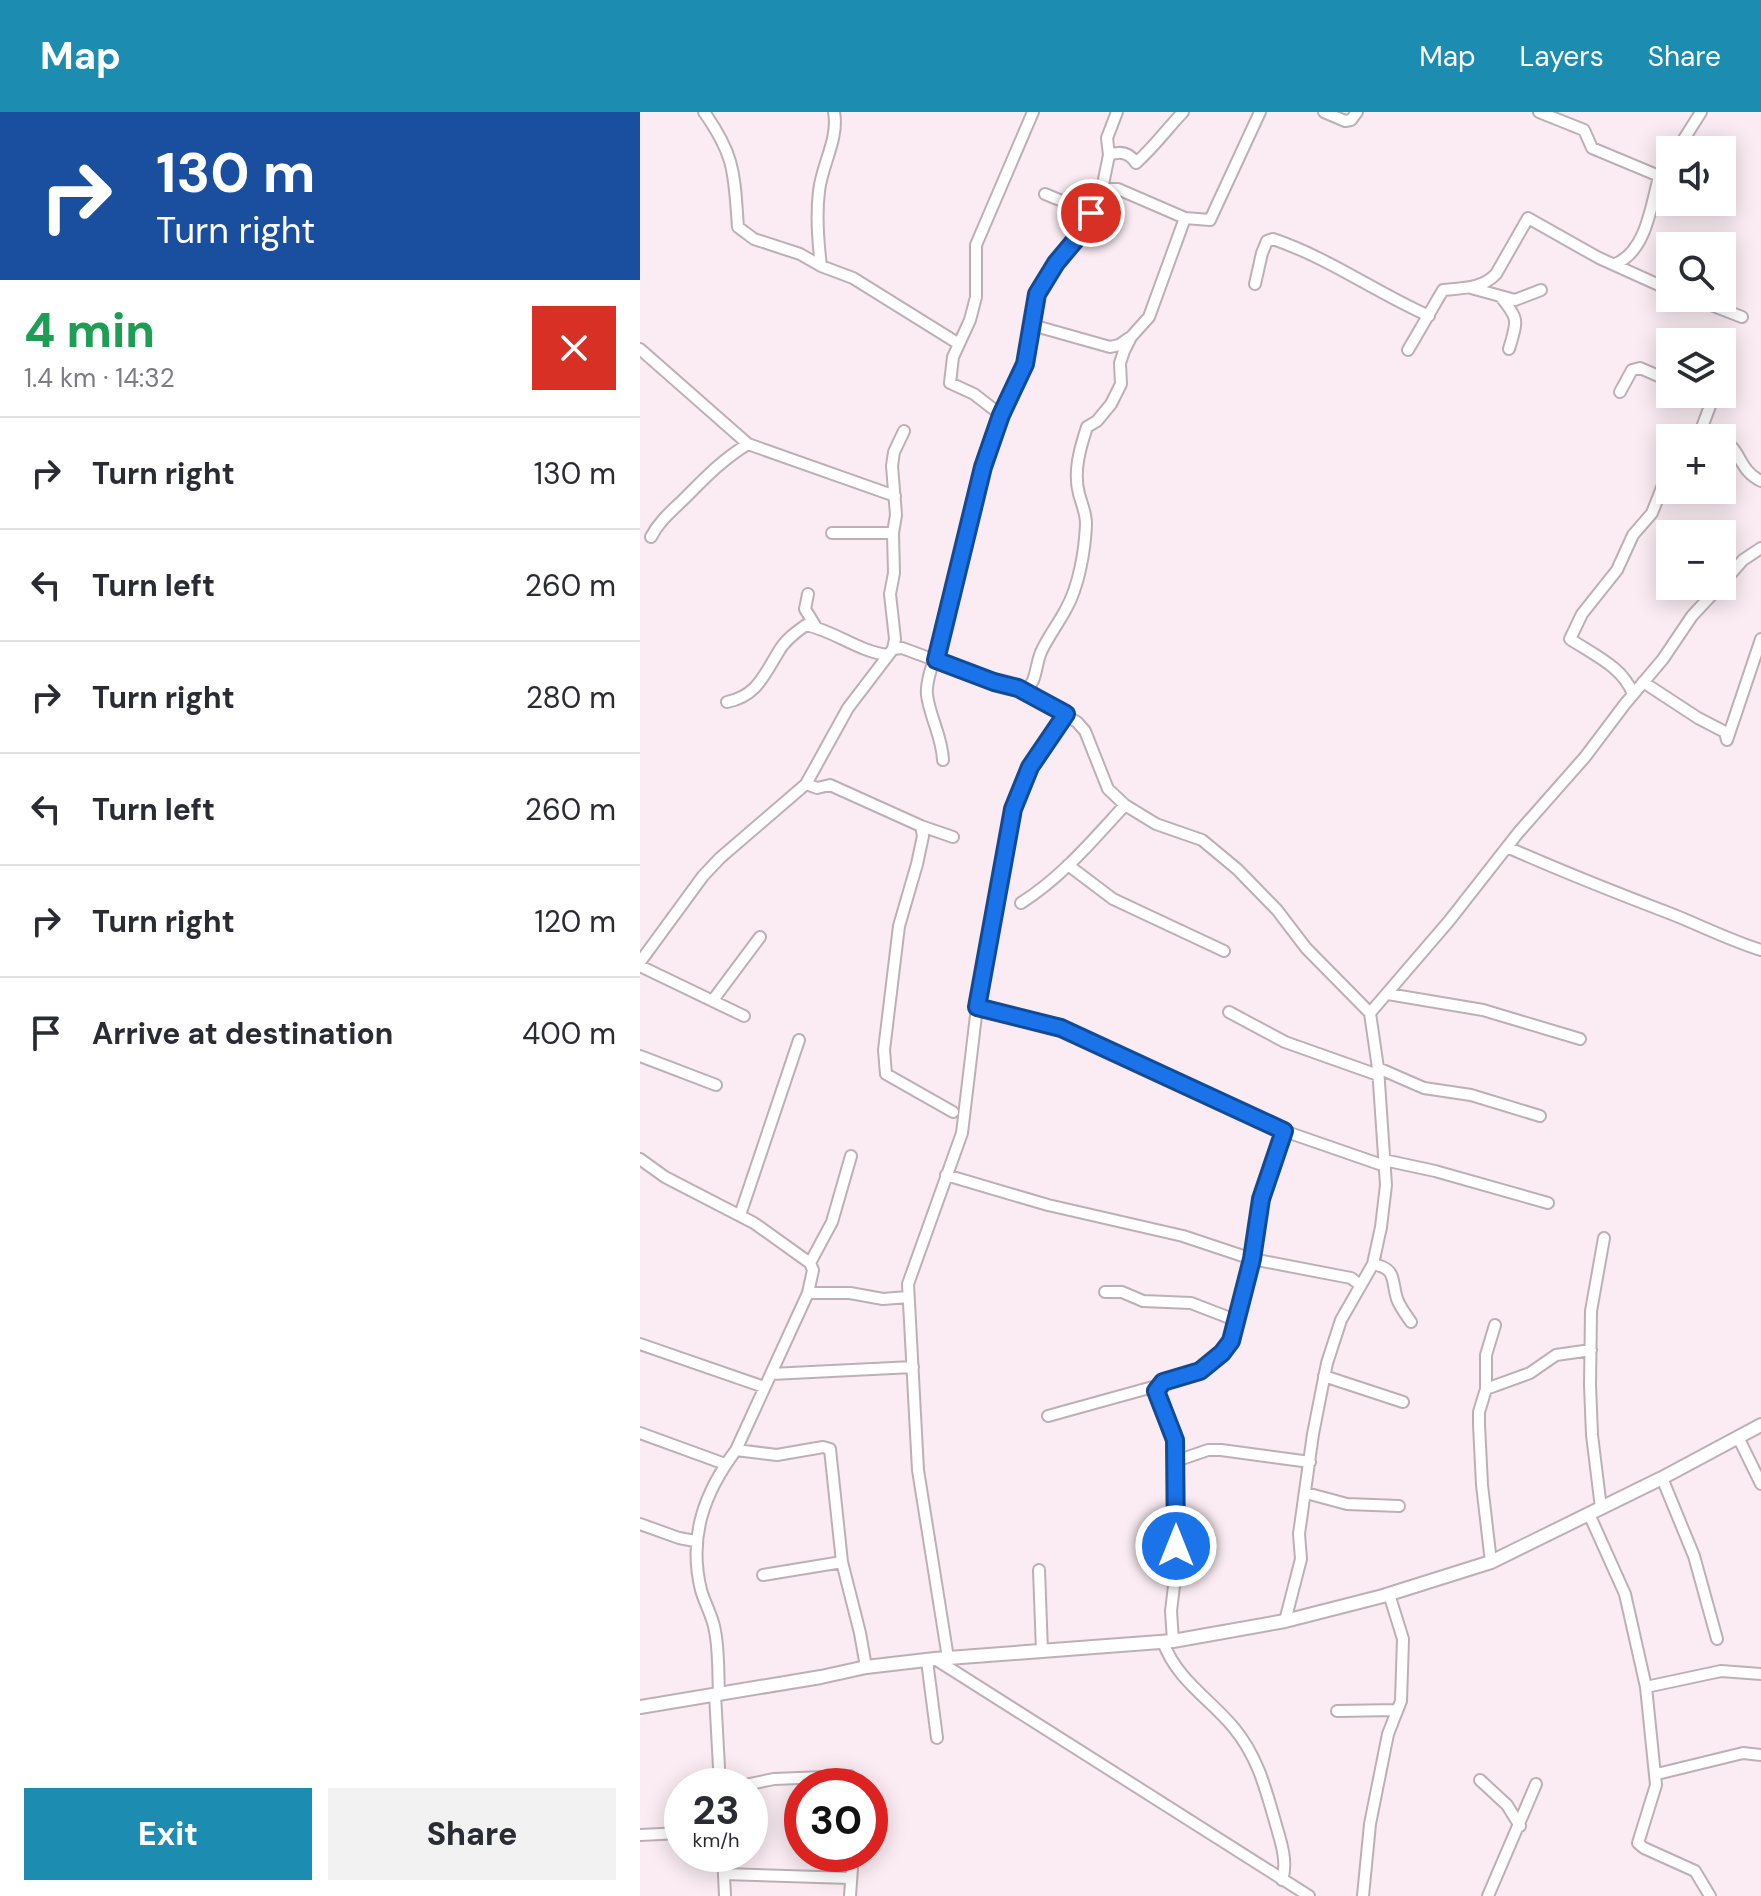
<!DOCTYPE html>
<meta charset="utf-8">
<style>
:root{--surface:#fff;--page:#f2f2f3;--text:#2b2b33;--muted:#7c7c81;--line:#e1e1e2;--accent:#1d8cb1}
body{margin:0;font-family:"DM Sans",sans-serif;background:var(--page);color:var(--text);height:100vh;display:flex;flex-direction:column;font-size:30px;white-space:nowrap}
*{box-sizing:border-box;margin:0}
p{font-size:26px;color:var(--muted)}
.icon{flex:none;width:44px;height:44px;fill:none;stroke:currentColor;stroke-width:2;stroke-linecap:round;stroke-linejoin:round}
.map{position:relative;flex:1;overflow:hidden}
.details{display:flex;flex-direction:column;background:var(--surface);width:640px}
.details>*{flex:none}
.hud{background:#1a4fa0;color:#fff;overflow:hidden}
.controls{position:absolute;left:1016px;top:24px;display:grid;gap:16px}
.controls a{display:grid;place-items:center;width:80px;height:80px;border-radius:0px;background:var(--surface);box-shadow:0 4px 20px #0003;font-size:40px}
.speed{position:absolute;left:24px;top:1656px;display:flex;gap:16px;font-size:40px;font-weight:700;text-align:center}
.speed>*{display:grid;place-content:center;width:104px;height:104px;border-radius:50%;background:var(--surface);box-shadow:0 4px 20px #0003;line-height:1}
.speed small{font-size:20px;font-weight:400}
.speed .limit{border:12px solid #d22;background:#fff;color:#111}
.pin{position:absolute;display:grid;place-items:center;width:68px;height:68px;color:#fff;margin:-34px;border:4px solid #fff;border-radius:50%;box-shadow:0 2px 8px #0007}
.me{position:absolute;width:88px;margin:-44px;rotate:0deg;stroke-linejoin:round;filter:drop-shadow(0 0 6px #0008)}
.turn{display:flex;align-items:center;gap:28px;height:168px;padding:0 24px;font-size:36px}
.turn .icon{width:104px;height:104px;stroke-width:2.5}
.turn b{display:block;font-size:56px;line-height:68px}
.round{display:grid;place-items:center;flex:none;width:84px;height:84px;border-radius:0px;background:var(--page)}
.overview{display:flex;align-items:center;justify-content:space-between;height:136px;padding:0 24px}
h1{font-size:48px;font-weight:800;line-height:60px;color:#1e9e55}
.button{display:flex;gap:16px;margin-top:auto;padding:16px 24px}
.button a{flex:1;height:92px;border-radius:0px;background:var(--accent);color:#fff;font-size:32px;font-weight:800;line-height:92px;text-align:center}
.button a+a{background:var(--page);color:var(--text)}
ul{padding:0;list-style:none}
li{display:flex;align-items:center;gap:24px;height:112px;padding:0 24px;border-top:2px solid var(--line)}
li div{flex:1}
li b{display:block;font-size:30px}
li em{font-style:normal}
header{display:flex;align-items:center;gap:48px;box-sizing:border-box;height:112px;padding:0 40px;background:var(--accent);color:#fff}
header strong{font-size:38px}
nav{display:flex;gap:44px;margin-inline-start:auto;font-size:28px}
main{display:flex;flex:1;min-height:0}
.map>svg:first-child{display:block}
</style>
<header>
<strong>Map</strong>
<nav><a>Map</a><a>Layers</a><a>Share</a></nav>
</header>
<main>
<section class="details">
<div class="hud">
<div class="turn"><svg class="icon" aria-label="right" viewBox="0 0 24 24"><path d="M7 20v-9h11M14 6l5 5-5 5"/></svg><div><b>130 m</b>Turn right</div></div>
</div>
<div class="overview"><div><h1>4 min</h1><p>1.4 km · 14:32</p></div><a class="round" style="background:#d93025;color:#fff"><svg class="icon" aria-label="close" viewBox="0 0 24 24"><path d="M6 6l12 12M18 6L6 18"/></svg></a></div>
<ul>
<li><svg class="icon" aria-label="right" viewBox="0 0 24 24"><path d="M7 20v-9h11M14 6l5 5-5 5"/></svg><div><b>Turn right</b></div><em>130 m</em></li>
<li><svg class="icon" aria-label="left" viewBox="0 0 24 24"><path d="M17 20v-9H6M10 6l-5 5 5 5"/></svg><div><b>Turn left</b></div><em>260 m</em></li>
<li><svg class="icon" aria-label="right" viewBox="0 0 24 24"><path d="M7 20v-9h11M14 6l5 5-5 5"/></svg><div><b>Turn right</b></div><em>280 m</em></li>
<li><svg class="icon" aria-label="left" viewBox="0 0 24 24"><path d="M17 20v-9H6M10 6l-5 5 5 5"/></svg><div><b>Turn left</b></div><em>260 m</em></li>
<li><svg class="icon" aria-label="right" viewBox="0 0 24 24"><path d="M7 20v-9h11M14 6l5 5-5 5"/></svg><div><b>Turn right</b></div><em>120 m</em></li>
<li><svg class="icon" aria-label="arrive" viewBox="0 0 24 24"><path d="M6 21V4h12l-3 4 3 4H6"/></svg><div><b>Arrive at destination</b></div><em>400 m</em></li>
</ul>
<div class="button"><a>Exit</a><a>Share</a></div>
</section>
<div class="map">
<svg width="1121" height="1784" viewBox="0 0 1121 1784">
<rect width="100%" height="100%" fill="#faecf2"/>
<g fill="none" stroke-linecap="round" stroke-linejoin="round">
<defs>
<path id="minor" d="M64 0C96 45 94 63 98 115L114 127 160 142 181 154 213 166 319 232 313 245 310 271 334 282 361 303C337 371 324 442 306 512 301 531 285 565 287 583 290 606 302 624 303 648
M684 0 705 9 711 8 717 0
M899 0 944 18 952 36 1019 64
M1037 38 1061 0
M469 43 467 26 477 0
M405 82 451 101
M461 86 470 77H478L545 106 570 108 620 0
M975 152C1006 140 1011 94 1019 65 1021 60 1027 54 1030 49
M181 154C178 130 176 104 179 79 182 52 199 27 194 0
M615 172 622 141 627 129 633 127C689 146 735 180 789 204
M831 176 875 188 901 178
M861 185C880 208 877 209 869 237
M1053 186 1102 205
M392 213 470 235 479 233 489 226
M319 232 330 208 336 185V133L393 0
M0 237 108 332 255 384
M768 238 803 178C822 176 842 177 856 162L888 106 959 146 1030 178
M980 280 992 258 1000 256 1030 269
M1058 282 1064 285 1070 294 1058 326
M361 303 385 252 397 182 411 159 437 126 460 87 469 43C480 39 489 40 496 51 514 35 527 17 543 0
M1066 326H1079
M1082 327C1102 338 1098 358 1121 369
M192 421H253
M11 425C19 409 32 399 45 386 65 366 83 347 108 332
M1082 472 1103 448 1121 436
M168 482 165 497 176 515
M253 537 262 536 354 570 378 576 437 610 445 619 468 677 485 693 516 712 562 728 597 757 637 798 666 836 730 901 809 809 878 721 945 645 985 592 1023 547 1052 504 1080 474
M1003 570 1058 606 1085 620 1087 628 1121 527
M386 579C397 568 395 555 401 540 408 525 418 512 426 497 439 474 445 438 446 412 446 401 442 393 439 382 433 360 440 336 447 315L457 309 471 292 481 272 480 251 484 239 491 225 509 205 545 106
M993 582C983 555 954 543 930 527L942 502 977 458 993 423 1012 401 1030 355
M87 590C117 584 124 563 139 539 145 528 156 520 166 513 195 519 219 540 248 543
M166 672 177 676 190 673 281 714 283 724 277 752 259 814 244 938 246 962 313 1000
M281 714 313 725
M867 735C921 759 974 780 1029 801 1060 813 1089 828 1121 838
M428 753 473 787 584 839
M381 791C422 765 452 729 485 693
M0 850 63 764 80 746 166 672 208 596 253 537 255 527 250 482 254 461 253 421 256 403 252 354 254 340 264 319
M0 854 104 904
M748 882 843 898 940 927
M73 888 120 825
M337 895 421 916 644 1019 745 1054
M589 900 645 930 738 963
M0 944 76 973
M738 956 784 976 831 983 900 1004
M0 1047 25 1065 114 1111 170 1151 173 1158 168 1181 96 1338C64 1381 48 1425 61 1478 65 1492 73 1505 75 1519 79 1539 78 1561 79 1582
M744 1048 795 1059 908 1091
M306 1063 408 1093 543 1124 612 1147 711 1166 720 1173
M100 1103 159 928
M170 1151 192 1110 211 1044
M733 1152C757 1157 751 1167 757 1187 760 1195 766 1203 771 1210
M465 1180H482L503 1189 551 1191 595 1208
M168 1181H210L243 1187 268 1185
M0 1232 124 1275
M131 1262 273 1255
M684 1264 763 1290
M846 1277 890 1261 916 1243 951 1238
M408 1304 520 1273
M0 1321 85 1352
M1098 1325 1121 1372
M96 1338 137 1343 183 1335 190 1337 202 1450 220 1521 226 1555
M536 1349 568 1338H581L670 1350
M1022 1366 1054 1444 1077 1527
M666 1381 707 1392 759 1394
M961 1396 952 1323 950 1273 951 1199 964 1126
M949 1402 985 1482 1006 1575 1016 1673 998 1731 1004 1736 1055 1759 1070 1784
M0 1412 39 1426 55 1429
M851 1450 842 1373 839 1313V1300L846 1277V1243L855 1213
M399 1458 402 1539
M123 1463 202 1450
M645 1509 661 1447 659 1422 673 1322 687 1251 701 1208 733 1152 741 1115 746 1073 738 956 730 901
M533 1529 531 1499 536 1457V1349L535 1328 516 1279 523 1270 560 1259 582 1241 591 1229 612 1147 621 1087 644 1019
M523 1530C537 1568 569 1586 594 1616 618 1645 626 1678 636 1713 641 1730 648 1750 642 1768
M308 1546 278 1358 268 1172 322 1021 337 895 373 697 390 655 426 602
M295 1547 669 1784
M287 1549 297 1626
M1006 1575 1081 1559 1121 1562
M75 1582 80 1674
M697 1599 756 1598
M1017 1662 1103 1641 1121 1643
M840 1668 867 1693 880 1714
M100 1674 134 1667 210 1664 215 1674
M0 1723 42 1721
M83 1742 85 1784
M84 1762 210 1766
M210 1784 213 1742
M723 1784 730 1712 748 1622 761 1589 763 1527 749 1482
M848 1784 896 1672"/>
<path id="tertiary" d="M0 1595 181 1565 226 1555 295 1547 533 1529 645 1509 743 1484 851 1450 1022 1366 1121 1313"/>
</defs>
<use href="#minor" stroke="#bdb0b5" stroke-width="14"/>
<use href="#tertiary" stroke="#bdb0b5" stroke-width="16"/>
<use href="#minor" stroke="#fff" stroke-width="10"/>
<use href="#tertiary" stroke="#fff" stroke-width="12"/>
</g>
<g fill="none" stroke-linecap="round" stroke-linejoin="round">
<defs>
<path id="route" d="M451 101 437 126 416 151 397 182 385 252 361 303 343 355 296 548 354 570 378 576 426 602 390 655 373 697 337 895 421 916 644 1019 621 1087 612 1147 591 1229 582 1241 560 1259 523 1270 516 1279 535 1328 536 1434"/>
</defs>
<use href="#route" stroke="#114b97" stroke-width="20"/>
<use href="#route" stroke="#1a73e8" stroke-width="14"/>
</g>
</svg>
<div class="controls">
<a><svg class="icon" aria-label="sound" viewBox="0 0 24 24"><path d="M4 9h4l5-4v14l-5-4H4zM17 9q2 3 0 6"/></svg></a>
<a><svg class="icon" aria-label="search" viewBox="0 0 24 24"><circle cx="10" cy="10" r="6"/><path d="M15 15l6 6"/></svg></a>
<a><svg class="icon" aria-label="layers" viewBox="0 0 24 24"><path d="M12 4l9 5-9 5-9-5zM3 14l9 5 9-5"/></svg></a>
<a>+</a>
<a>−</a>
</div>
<div class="speed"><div>23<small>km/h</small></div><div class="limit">30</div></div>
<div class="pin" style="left:451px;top:101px;background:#d93025"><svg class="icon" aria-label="arrive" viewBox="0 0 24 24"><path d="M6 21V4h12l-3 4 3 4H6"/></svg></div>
<svg class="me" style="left:536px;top:1434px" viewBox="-20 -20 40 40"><circle r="17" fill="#1a73e8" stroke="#fff" stroke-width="3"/><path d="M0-11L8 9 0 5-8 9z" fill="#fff"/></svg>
</div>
</main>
